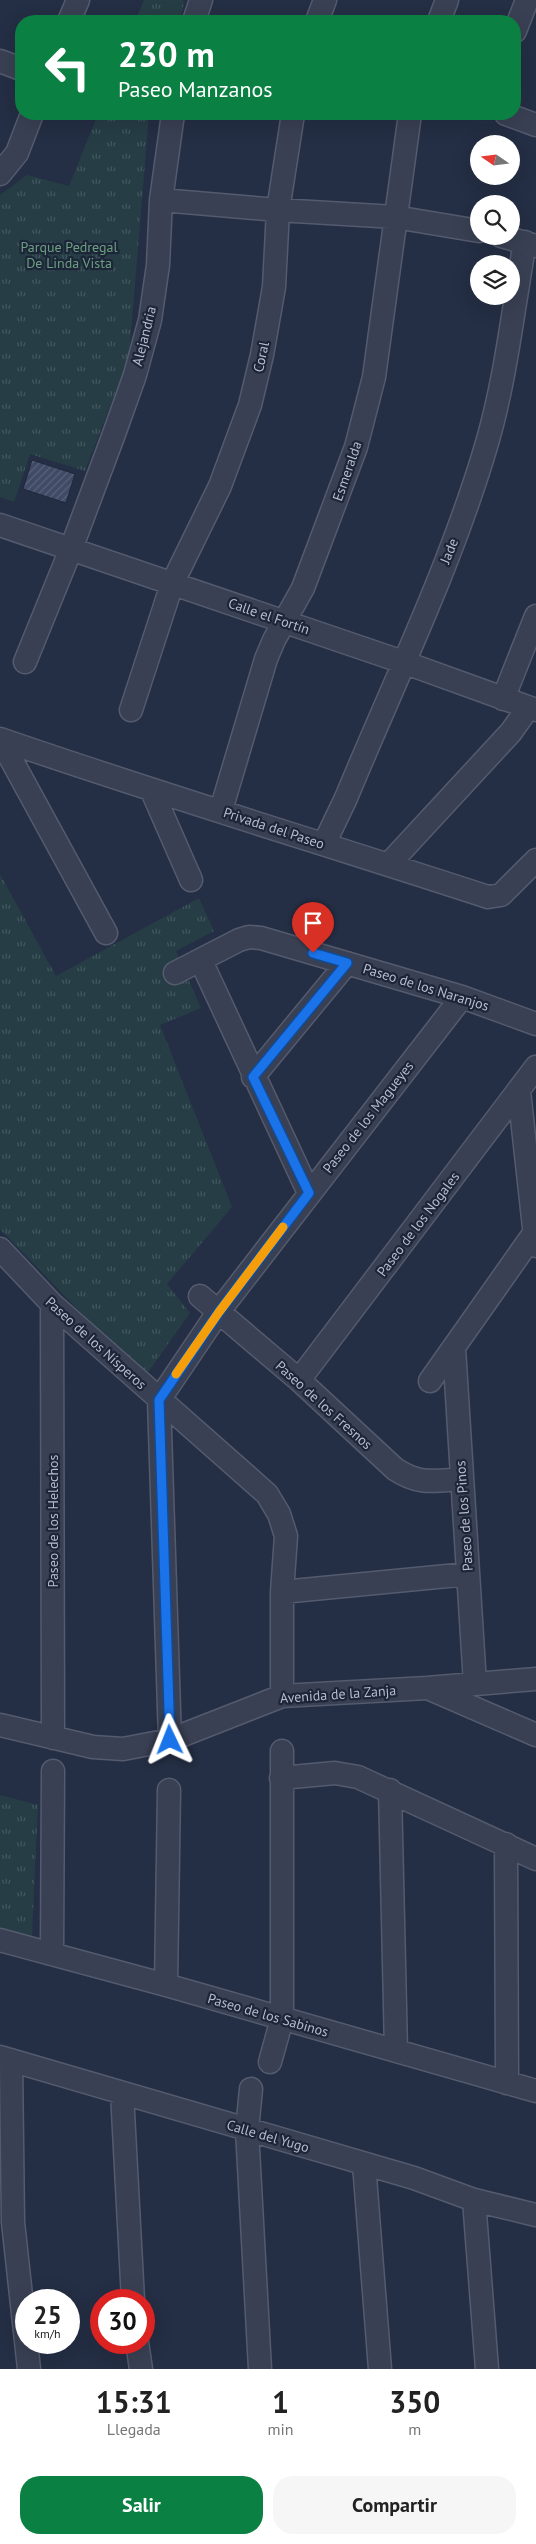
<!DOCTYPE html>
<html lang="es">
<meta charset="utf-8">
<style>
:root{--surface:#fff;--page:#f6f6f6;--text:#222;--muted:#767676;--accent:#0b8043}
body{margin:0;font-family:"PT Sans",sans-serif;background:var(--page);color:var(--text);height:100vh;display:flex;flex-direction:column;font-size:19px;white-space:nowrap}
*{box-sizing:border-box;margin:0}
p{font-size:16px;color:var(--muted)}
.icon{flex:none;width:28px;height:28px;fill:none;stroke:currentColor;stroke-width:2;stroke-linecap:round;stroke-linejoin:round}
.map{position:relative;height:2369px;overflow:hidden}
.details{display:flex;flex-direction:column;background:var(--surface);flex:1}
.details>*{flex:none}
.banner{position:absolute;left:15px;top:15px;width:506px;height:105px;border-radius:20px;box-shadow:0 5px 20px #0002;background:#0b8043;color:#fff;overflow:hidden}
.needle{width:32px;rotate:284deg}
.controls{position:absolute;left:470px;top:135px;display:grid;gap:10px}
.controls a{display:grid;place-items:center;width:50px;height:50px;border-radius:50%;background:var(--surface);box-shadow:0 5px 20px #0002;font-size:25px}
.speed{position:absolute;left:15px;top:2289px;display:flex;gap:10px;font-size:25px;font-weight:700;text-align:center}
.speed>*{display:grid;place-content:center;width:65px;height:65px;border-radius:50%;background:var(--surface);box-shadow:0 5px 20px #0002;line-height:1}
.speed small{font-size:12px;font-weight:400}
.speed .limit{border:8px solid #d22;background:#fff;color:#111}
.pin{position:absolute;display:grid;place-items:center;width:42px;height:42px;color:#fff;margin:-51px -21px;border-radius:50% 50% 50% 0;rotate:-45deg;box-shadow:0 0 5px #0007}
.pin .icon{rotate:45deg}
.me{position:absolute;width:55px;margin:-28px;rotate:358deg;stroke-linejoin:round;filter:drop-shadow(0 0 4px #0008)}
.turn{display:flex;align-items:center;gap:18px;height:105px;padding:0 20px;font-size:22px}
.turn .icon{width:65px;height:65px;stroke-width:2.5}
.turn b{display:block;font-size:35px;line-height:42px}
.eta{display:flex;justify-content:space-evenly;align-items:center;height:85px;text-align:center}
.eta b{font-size:30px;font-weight:700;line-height:35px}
.action{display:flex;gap:10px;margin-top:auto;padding:10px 20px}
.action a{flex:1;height:58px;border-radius:20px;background:var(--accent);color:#fff;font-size:20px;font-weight:700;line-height:58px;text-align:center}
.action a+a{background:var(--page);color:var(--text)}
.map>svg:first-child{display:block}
</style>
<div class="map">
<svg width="536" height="2369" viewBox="0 0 536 2369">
<defs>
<pattern id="park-tufts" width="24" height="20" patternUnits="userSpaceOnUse" patternTransform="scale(1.25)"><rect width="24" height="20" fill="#263d45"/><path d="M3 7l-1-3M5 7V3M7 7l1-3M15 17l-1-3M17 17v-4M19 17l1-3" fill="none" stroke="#43575f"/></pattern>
<pattern id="building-hatch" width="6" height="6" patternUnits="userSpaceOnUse" patternTransform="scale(1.25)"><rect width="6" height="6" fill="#404a65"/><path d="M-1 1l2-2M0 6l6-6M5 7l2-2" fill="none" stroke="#59627a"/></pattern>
</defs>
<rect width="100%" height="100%" fill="#242e44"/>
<path fill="url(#park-tufts)" d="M144 0H181L185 1 179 21H135Z
M98 114H149L129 357 85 471 30 454 14 502 0 497V195L27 175 69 186Z
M0 874 56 976 199 898 214 931 176 951 201 1008 160 1025 232 1207 167 1284 190 1313 144 1378 0 1229Z
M0 1795 38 1805 32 1936 0 1928Z"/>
<path fill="url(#building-hatch)" stroke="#1f273b" d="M32 460 75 474 66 503 23 489Z"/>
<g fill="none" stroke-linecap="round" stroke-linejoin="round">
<defs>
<path id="minor" d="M69 21 78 0
M194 21 201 0
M317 21 325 0
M439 21 447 0
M515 31 527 0
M0 61 21 69
M506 114 536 125
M0 174 17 153 32 114
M161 200 278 210 395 217 479 231
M501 236 536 246
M0 525 403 662 536 710
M25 662 71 549 114 434 135 375 150 320 158 265 161 200 173 114
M503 699 536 616
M131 710 172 584 220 486 250 405 262 355 274 287 278 210 293 114
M0 739C162 795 326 844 488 897L501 895 536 860
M0 739 106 933
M152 791 191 880
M221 810 266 659 274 640 303 588 356 447 374 377 410 114
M324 844 346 798C394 682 452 563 487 443 506 378 513 309 525 242
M389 864 511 732 528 708
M201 961 309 1193
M175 973 239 940 249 937 261 938 462 997 536 1024
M253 1077 347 963
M519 1091 536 1246
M0 1249 52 1304 267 1494 279 1514 286 1536 282 1592V1696
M200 1296 299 1380 395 1469C419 1485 433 1481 461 1479
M52 1304 53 1738
M454 1348 475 1684
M299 1380 536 1067
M430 1381 535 1232
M282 1592 468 1574
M430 1689 536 1735
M0 1725 93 1747 123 1749 170 1740 282 1696 427 1688 536 1679
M170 1740 159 1400 219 1311 462 997
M281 1778 335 1773 358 1777 536 1859
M390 1790 396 2050
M506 1844 507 2083
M0 1940 166 1985 536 2091
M52 1953 53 1771
M166 1985 169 1790
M0 2057 414 2178 474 2200 536 2215
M11 2060 13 2222 29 2369
M270 2062 282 2019V1751
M251 2089 247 2130 260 2369
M122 2093 133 2300
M364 2164 380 2369
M474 2200 487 2369
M137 2342 141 2369"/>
</defs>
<use href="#minor" stroke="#545b6e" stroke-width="25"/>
<use href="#minor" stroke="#394053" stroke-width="22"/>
</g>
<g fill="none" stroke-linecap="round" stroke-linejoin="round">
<defs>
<path id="route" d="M170 1740 159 1400 219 1312 309 1193 253 1077 347 963 313 953"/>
</defs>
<use href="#route" stroke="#114b97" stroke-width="12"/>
<use href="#route" stroke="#1a73e8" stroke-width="9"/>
<path stroke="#f59e0b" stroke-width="9" d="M176 1374 219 1312 283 1227"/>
</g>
<g text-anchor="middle" stroke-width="4.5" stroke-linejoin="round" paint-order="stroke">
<g font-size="14" fill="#6ba07e" stroke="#1d2539">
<text x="69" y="252">Parque Pedregal<tspan x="69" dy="16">De Linda Vista</tspan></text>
</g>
<g font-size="14" fill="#b6bccd" stroke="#1d2539">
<text transform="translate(144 336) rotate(-76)" y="5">Alejandria</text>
<text transform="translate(261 357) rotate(-78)" y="5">Coral</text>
<text transform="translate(347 471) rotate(-71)" y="5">Esmeralda</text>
<text transform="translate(449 551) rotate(-68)" y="5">Jade</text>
<text transform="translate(269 616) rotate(19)" y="5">Calle el Fortín</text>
<text transform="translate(274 828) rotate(18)" y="5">Privada del Paseo</text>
<text transform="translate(426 987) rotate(17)" y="5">Paseo de los Naranjos</text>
<text transform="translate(368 1117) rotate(-52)" y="5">Paseo de los Magueyes</text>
<text transform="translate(418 1224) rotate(-53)" y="5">Paseo de los Nogales</text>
<text transform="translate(96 1343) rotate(42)" y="5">Paseo de los Nísperos</text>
<text transform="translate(324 1405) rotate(42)" y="5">Paseo de los Fresnos</text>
<text transform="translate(464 1516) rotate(-94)" y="5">Paseo de los Pinos</text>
<text transform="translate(53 1521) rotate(-90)" y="5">Paseo de los Helechos</text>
<text transform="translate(338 1694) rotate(-4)" y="5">Avenida de la Zanja</text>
<text transform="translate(268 2015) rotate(16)" y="5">Paseo de los Sabinos</text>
<text transform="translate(268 2136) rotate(16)" y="5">Calle del Yugo</text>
</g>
</g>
</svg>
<div class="controls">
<a><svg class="needle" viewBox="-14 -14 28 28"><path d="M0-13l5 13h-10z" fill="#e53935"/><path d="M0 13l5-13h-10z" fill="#767676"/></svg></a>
<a><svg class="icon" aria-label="search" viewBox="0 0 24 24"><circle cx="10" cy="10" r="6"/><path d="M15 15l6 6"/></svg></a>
<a><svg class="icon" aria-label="layers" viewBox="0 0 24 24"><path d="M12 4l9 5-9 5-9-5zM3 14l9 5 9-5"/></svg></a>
</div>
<div class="speed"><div>25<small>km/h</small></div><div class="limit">30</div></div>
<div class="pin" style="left:313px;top:953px;background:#d93025"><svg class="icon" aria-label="arrive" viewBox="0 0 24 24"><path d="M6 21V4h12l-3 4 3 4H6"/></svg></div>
<svg class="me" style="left:170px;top:1740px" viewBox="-20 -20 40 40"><path d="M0-17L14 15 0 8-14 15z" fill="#1a73e8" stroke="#fff" stroke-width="4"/></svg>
<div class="banner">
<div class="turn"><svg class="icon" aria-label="left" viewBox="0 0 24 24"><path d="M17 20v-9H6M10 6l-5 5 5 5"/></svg><div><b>230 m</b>Paseo Manzanos</div></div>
</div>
</div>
<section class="details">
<div class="eta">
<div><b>15:31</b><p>Llegada</p></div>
<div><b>1</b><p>min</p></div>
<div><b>350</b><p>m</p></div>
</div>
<div class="action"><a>Salir</a><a>Compartir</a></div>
</section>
